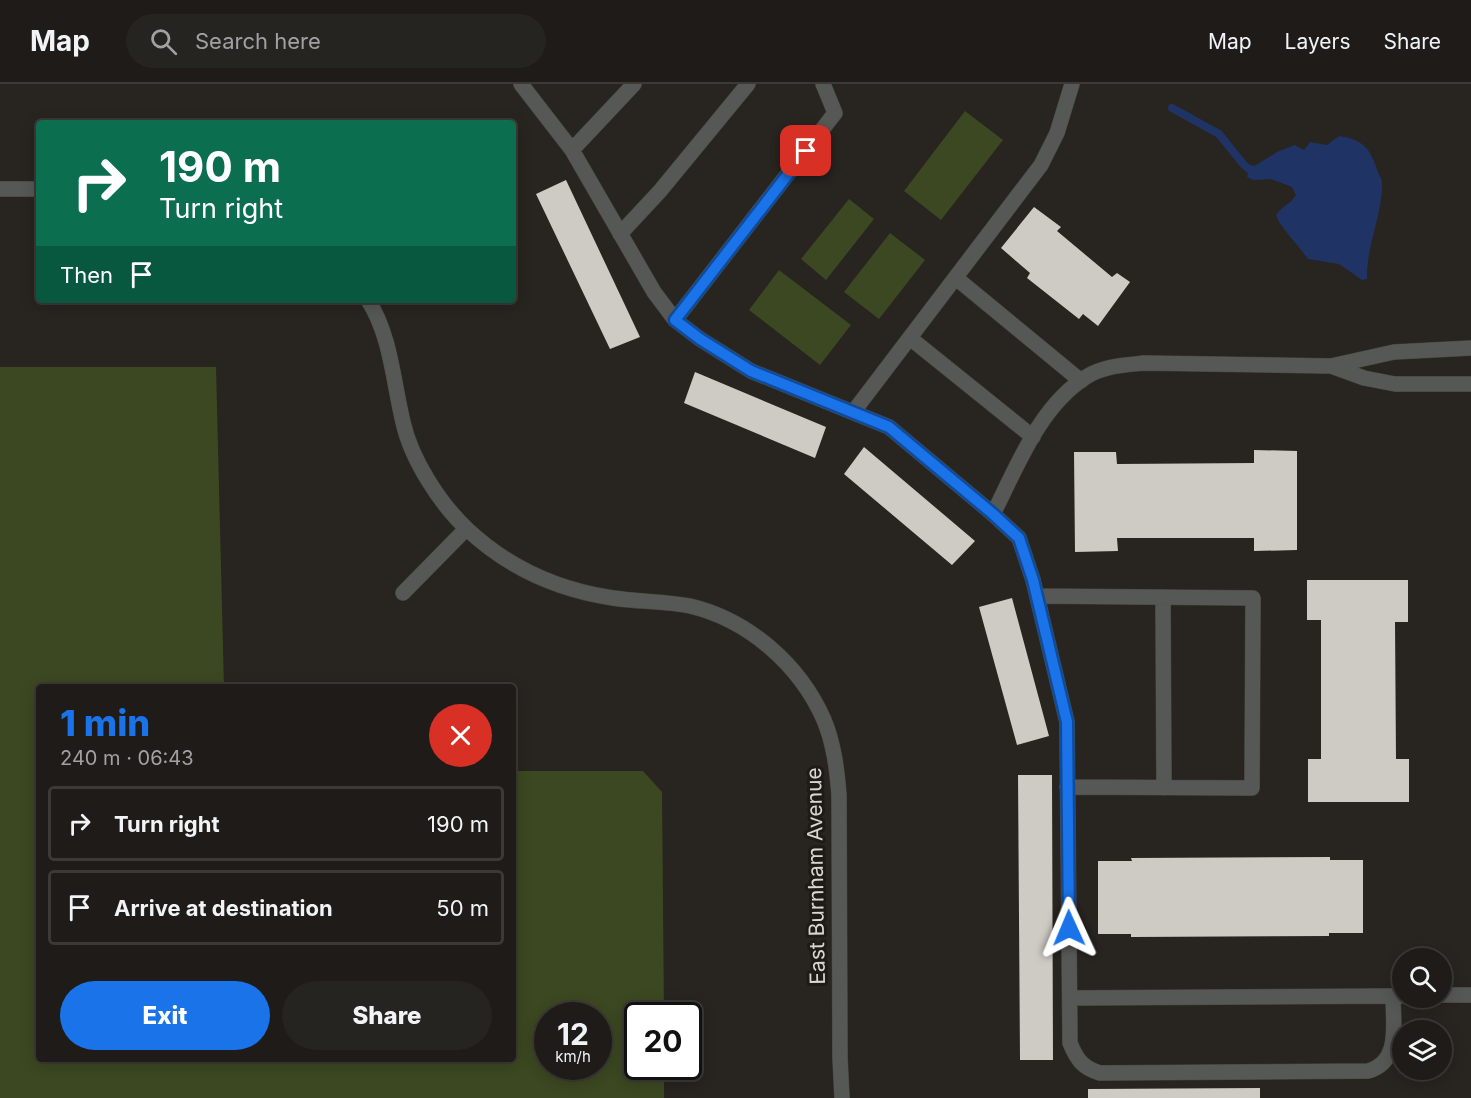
<!DOCTYPE html>
<meta charset="utf-8">
<style>
:root{--surface:#1e1b18;--page:#262421;--text:#f1f3f6;--muted:#a1a1a2;--line:#3c3937;--accent:#1a73e8}
body{margin:0;font-family:Inter,sans-serif;background:var(--page);color:var(--text);height:100vh;display:flex;flex-direction:column;font-size:22px;white-space:nowrap}
*{box-sizing:border-box;margin:0}
p{font-size:20px;color:var(--muted)}
.icon{flex:none;width:33px;height:33px;fill:none;stroke:currentColor;stroke-width:2;stroke-linecap:round;stroke-linejoin:round}
.map{position:relative;flex:1;overflow:hidden}
.drawer{position:absolute;left:36px;top:600px;width:480px;height:378px;display:flex;flex-direction:column;background:var(--surface);border-radius:6px;box-shadow:0 3px 15px #0003,0 0 0 2px var(--line)}
.drawer>*{flex:none}
.guide{position:absolute;left:36px;top:36px;width:480px;height:183px;border-radius:6px;box-shadow:0 3px 15px #0003,0 0 0 2px var(--line);background:#0b6e4f;color:#fff;overflow:hidden}
.buttons{position:absolute;left:1392px;top:864px;display:grid;gap:12px}
.buttons a{display:grid;place-items:center;width:60px;height:60px;border-radius:50%;background:var(--surface);box-shadow:0 3px 15px #0003,0 0 0 2px var(--line);font-size:30px}
.speed{position:absolute;left:534px;top:918px;display:flex;gap:12px;font-size:30px;font-weight:700;text-align:center}
.speed>*{display:grid;place-content:center;width:78px;height:78px;border-radius:50%;background:var(--surface);box-shadow:0 3px 15px #0003,0 0 0 2px var(--line);line-height:1}
.speed small{font-size:15px;font-weight:400}
.speed .limit{border:3px solid #111;border-radius:9px;background:#fff;color:#111}
.pin{position:absolute;display:grid;place-items:center;width:51px;height:51px;color:#fff;margin:-26px;border-radius:12px;box-shadow:0 3px 9px #0006}
.me{position:absolute;width:66px;margin:-33px;rotate:359deg;stroke-linejoin:round;filter:drop-shadow(0 0 4px #0008)}
.turn{display:flex;align-items:center;gap:21px;height:126px;padding:0 24px;font-size:27px}
.turn .icon{width:78px;height:78px;stroke-width:2.5}
.turn b{display:block;font-size:42px;line-height:51px}
.then{display:flex;align-items:center;height:57px;padding:0 24px;background:#0003;gap:12px;font-size:22px}
.round{display:grid;place-items:center;flex:none;width:63px;height:63px;border-radius:32px;background:var(--page)}
.summary{display:flex;align-items:center;justify-content:space-between;height:102px;padding:0 24px}
h1{font-size:36px;font-weight:800;line-height:45px;color:var(--accent)}
.primary-button{display:flex;gap:12px;margin-top:auto;padding:12px 24px}
.primary-button a{flex:1;height:69px;border-radius:36px;background:var(--accent);color:#fff;font-size:24px;font-weight:800;line-height:69px;text-align:center}
.primary-button a+a{background:var(--page);color:var(--text)}
ul{padding:0;list-style:none}
li{display:flex;align-items:center;gap:18px;height:75px;margin:0 12px 9px;padding:0 12px;border:3px solid var(--line);border-radius:6px}
li div{flex:1}
li b{display:block;font-size:22px}
li em{font-style:normal}
header{display:flex;align-items:center;gap:36px;box-sizing:border-box;height:84px;padding:0 30px;background:var(--surface);border-bottom:2px solid var(--line)}
header strong{font-size:28px}
nav{display:flex;gap:33px;margin-inline-start:auto;font-size:21px}
.search{width:420px;height:54px;background:var(--page);display:flex;align-items:center;gap:15px;box-sizing:border-box;padding:0 21px;border-radius:33px;color:var(--muted);font-size:22px}
.map>svg:first-child{display:block}
</style>
<header>
<strong>Map</strong>
<div class="search"><svg class="icon" aria-label="search" viewBox="0 0 24 24"><circle cx="10" cy="10" r="6"/><path d="M15 15l6 6"/></svg>Search here</div>
<nav><a>Map</a><a>Layers</a><a>Share</a></nav>
</header>
<div class="map">
<svg width="1471" height="1014" viewBox="0 0 1471 1014">
<rect width="100%" height="100%" fill="#282420"/>
<path fill="#3c4821" fill-rule="evenodd" d="M965 27 1003 56 941 136 904 107Z
M849 115 874 135 826 196 801 175Z
M890 149 925 176 879 235 844 208Z
M779 186 851 241 820 281 749 226Z
M0 283H216L224 603H39V975H513V687H643L662 708 664 931 638 932V982L664 983V1014H0ZM548 932H598V982H548Z"/>
<path fill="#1f3465" d="M1339 52C1362 55 1370 64 1377 85 1378 90 1382 94 1382 98 1383 129 1366 162 1367 195L1362 196 1339 180 1308 175C1300 163 1279 142 1276 131 1282 122 1291 120 1296 111L1292 103 1271 95 1254 96 1247 93 1249 85 1279 67 1295 61 1304 66 1310 58 1327 61Z"/>
<g fill="none" stroke-linecap="round" stroke-linejoin="round">
<path stroke="#1f3465" stroke-width="8" d="M1172 24 1219 50 1244 81 1249 85 1260 87"/>
</g>
<path fill="#cecac4" d="M566 96 640 253 610 265 536 110Z
M1034 123 1061 143 1057 147 1112 193 1117 189 1130 198 1098 242 1083 230 1079 235 1027 194 1030 189 1001 164Z
M695 288 826 343 815 374 684 319Z
M864 363 975 457 952 481 844 390Z
M1254 366 1297 367V466L1254 467V454H1117L1118 467 1075 468 1074 368H1116L1117 380 1254 379Z
M1307 496H1408V538H1395L1396 675H1409V718H1308V675H1321V536H1307Z
M1012 514 1049 652 1017 661 979 523Z
M1018 691H1052L1053 976H1020Z
M1330 773V776H1363V849H1329V852L1131 853V850H1098V777H1132L1131 774Z
M1260 1004V1014H1088V1005Z"/>
<g fill="none" stroke-linecap="round" stroke-linejoin="round">
<defs>
<path id="minor" d="M521 0 572 66 654 208 675 236 700 255 751 287 889 343 993 430 1019 454 1033 496 1067 638 1070 959C1077 976 1083 984 1100 989L1368 987C1401 978 1393 940 1393 912H1402
M572 66 634 0
M0 105H39
M620 150 660 107 748 0
M956 194 1081 297
M368 216C391 252 393 297 403 338 411 375 440 420 468 446 509 484 558 506 613 514 639 518 665 517 690 522 749 536 800 581 824 636 834 660 837 686 839 711L840 974 842 1014
M675 236 835 29 823 0
M910 254 1033 353
M1331 282 1364 294 1395 300H1471
M854 327 1041 81 1057 49 1072 0
M993 430C1017 383 1039 323 1086 293 1103 282 1125 281 1144 279L1331 282 1394 268 1471 264
M403 509 466 445
M1037 512 1253 514 1252 704 1067 703
M1163 513 1164 704
M1442 911H1471
M1070 914 1393 912"/>
</defs>
<use href="#minor" stroke="#44413d" stroke-width="16"/>
<use href="#minor" stroke="#565855" stroke-width="15"/>
</g>
<g fill="none" stroke-linecap="round" stroke-linejoin="round">
<defs>
<path id="route" d="M806 67 675 236 700 255 751 287 889 343 993 430 1019 454 1033 496 1067 638 1069 844"/>
</defs>
<use href="#route" stroke="#114b97" stroke-width="15"/>
<use href="#route" stroke="#1a73e8" stroke-width="10"/>
</g>
<g text-anchor="middle" stroke-width="6" stroke-linejoin="round" paint-order="stroke">
<g font-size="21" fill="#d9d7d4" stroke="#1e1b17">
<text transform="translate(816 792) rotate(-91)" y="7">East Burnham Avenue</text>
</g>
</g>
</svg>
<div class="buttons">
<a><svg class="icon" aria-label="search" viewBox="0 0 24 24"><circle cx="10" cy="10" r="6"/><path d="M15 15l6 6"/></svg></a>
<a><svg class="icon" aria-label="layers" viewBox="0 0 24 24"><path d="M12 4l9 5-9 5-9-5zM3 14l9 5 9-5"/></svg></a>
</div>
<div class="speed"><div>12<small>km/h</small></div><div class="limit">20</div></div>
<div class="pin" style="left:806px;top:67px;background:#d93025"><svg class="icon" aria-label="arrive" viewBox="0 0 24 24"><path d="M6 21V4h12l-3 4 3 4H6"/></svg></div>
<svg class="me" style="left:1069px;top:844px" viewBox="-20 -20 40 40"><path d="M0-17L14 15 0 8-14 15z" fill="#1a73e8" stroke="#fff" stroke-width="4"/></svg>
<div class="guide">
<div class="turn"><svg class="icon" aria-label="right" viewBox="0 0 24 24"><path d="M7 20v-9h11M14 6l5 5-5 5"/></svg><div><b>190 m</b>Turn right</div></div>
<div class="then">Then<svg class="icon" aria-label="arrive" viewBox="0 0 24 24"><path d="M6 21V4h12l-3 4 3 4H6"/></svg></div>
</div>
<section class="drawer">
<div class="summary"><div><h1>1 min</h1><p>240 m · 06:43</p></div><a class="round" style="background:#d93025;color:#fff"><svg class="icon" aria-label="close" viewBox="0 0 24 24"><path d="M6 6l12 12M18 6L6 18"/></svg></a></div>
<ul>
<li><svg class="icon" aria-label="right" viewBox="0 0 24 24"><path d="M7 20v-9h11M14 6l5 5-5 5"/></svg><div><b>Turn right</b></div><em>190 m</em></li>
<li><svg class="icon" aria-label="arrive" viewBox="0 0 24 24"><path d="M6 21V4h12l-3 4 3 4H6"/></svg><div><b>Arrive at destination</b></div><em>50 m</em></li>
</ul>
<div class="primary-button"><a>Exit</a><a>Share</a></div>
</section>
</div>
